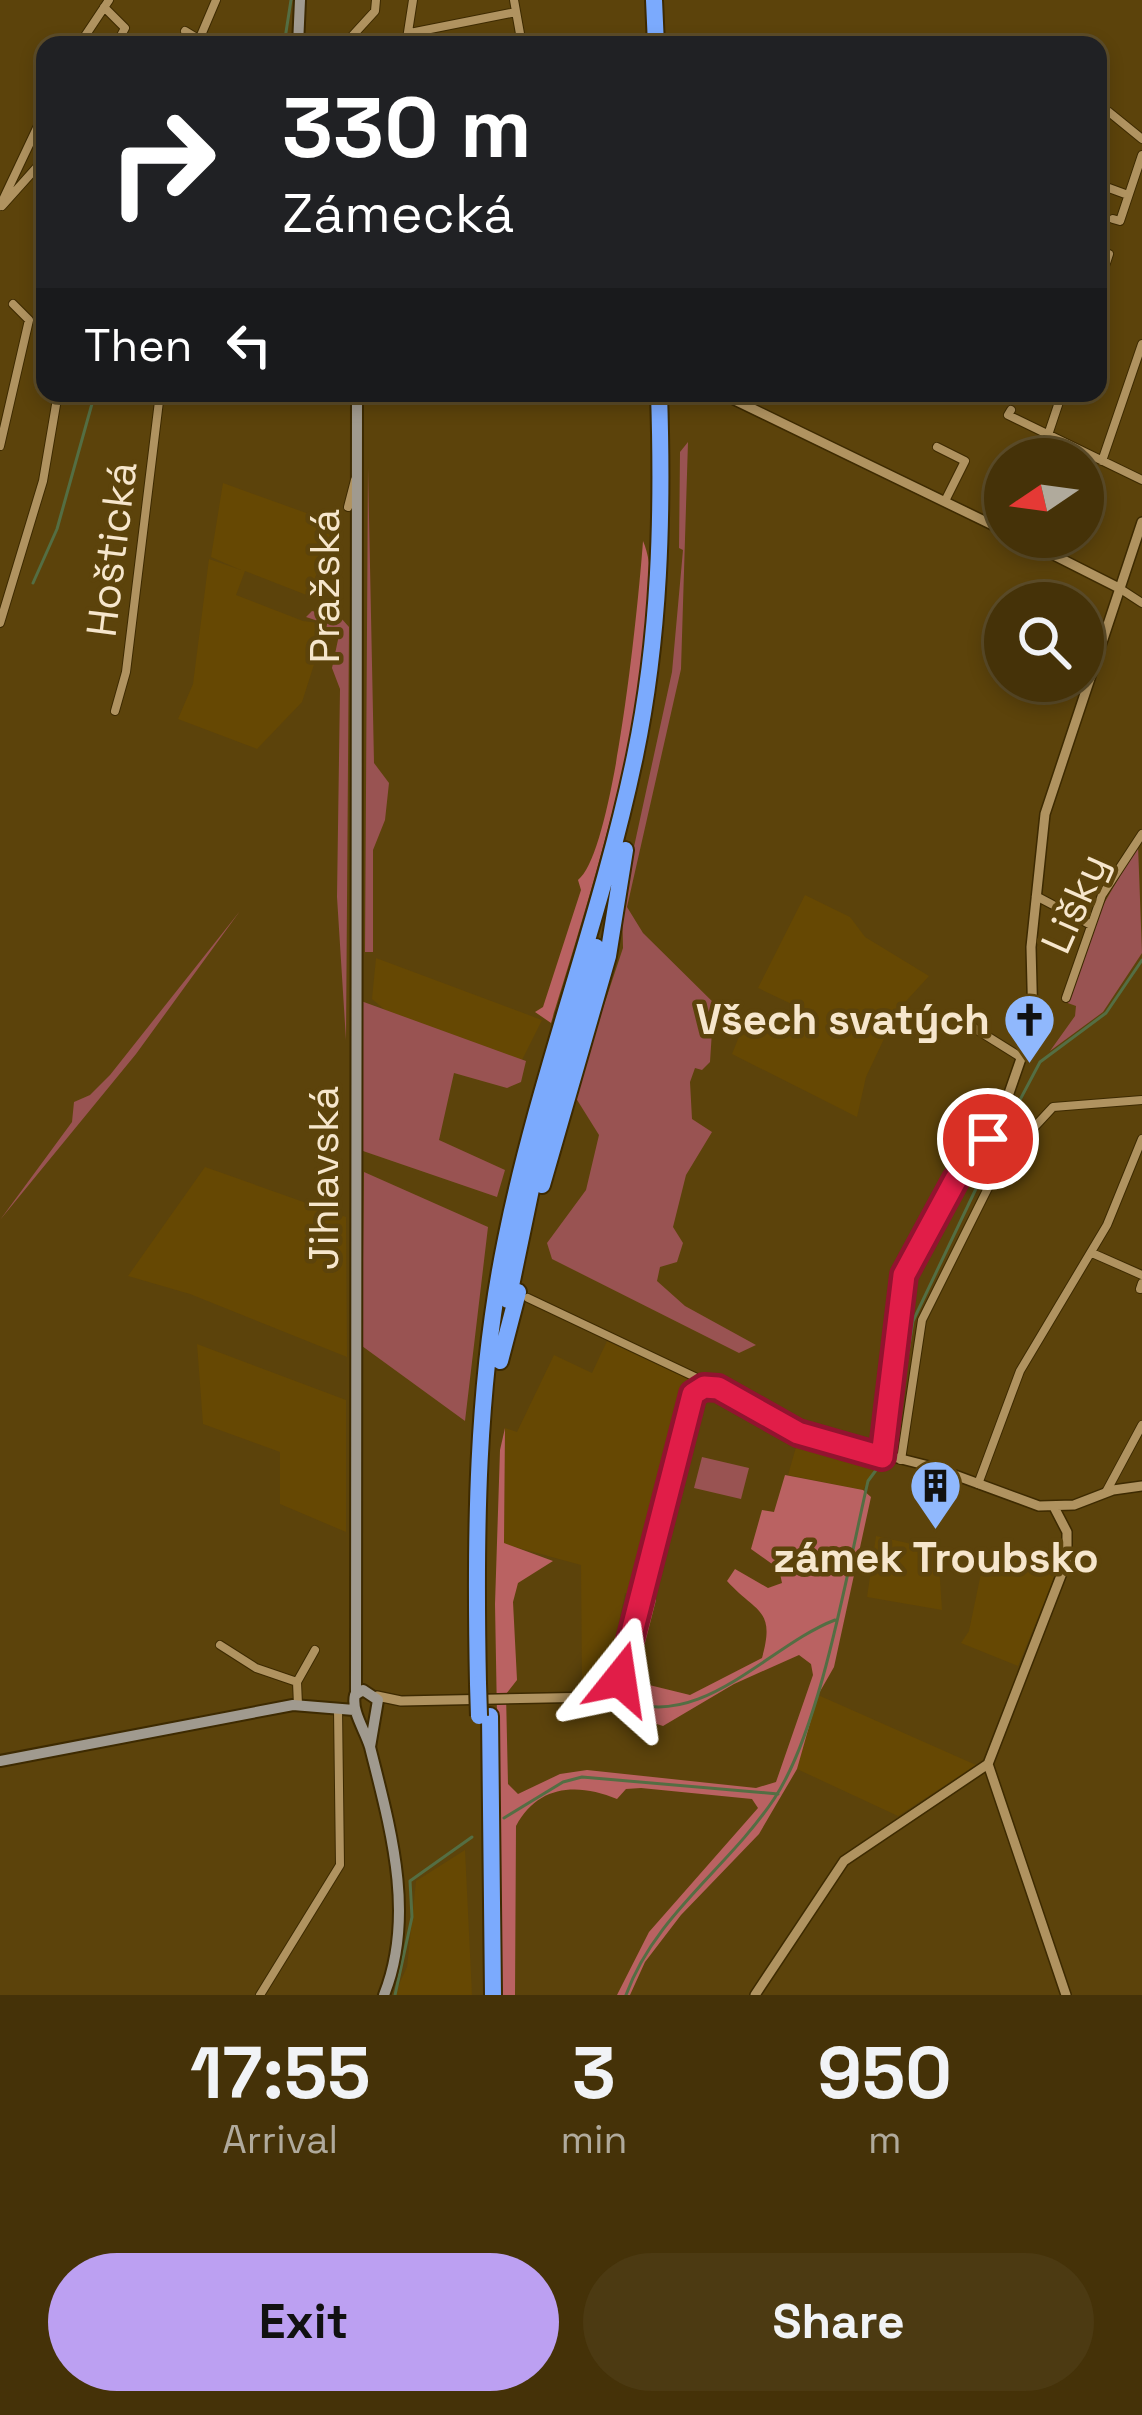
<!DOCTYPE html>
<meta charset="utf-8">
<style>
:root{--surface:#453208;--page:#4c3a12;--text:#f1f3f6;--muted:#b0aa9c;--line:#5d4d29;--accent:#bca0f2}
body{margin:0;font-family:"Space Grotesk",sans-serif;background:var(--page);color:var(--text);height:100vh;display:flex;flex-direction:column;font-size:45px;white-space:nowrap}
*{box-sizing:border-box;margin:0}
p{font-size:39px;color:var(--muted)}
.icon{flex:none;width:66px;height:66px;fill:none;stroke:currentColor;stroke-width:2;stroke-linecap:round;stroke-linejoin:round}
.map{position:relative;height:1995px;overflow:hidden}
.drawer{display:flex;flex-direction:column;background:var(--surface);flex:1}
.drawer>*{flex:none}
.top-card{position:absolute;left:36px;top:36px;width:1071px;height:366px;border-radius:24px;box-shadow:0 6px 18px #0003,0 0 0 3px var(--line);background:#202124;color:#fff;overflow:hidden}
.needle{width:78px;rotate:257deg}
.controls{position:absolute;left:984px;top:438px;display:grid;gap:24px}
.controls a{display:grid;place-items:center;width:120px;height:120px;border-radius:50%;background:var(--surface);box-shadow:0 6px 18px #0003,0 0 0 3px var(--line);font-size:60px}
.pin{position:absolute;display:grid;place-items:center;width:102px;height:102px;color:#fff;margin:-51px;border:6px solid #fff;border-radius:50%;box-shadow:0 3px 12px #0007}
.me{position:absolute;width:132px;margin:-66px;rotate:15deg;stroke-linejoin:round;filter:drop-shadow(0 0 9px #0008)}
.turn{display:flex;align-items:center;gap:42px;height:252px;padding:0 48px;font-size:54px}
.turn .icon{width:156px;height:156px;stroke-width:2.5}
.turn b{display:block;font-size:84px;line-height:102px}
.then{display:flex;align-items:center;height:114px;padding:0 48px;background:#0003;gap:24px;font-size:45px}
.eta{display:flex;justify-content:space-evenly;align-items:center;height:204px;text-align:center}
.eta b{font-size:72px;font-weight:600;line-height:84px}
.button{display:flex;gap:24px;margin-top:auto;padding:24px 48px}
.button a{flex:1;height:138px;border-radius:72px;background:var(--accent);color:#111;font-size:48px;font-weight:600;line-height:138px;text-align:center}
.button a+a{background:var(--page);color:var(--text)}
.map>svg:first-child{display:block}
</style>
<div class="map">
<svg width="1142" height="1995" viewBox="0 0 1142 1995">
<rect width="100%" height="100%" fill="#5c430b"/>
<path fill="#664803" d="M223 483 334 523 309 596 245 571 236 595 303 621 327 624 302 702 257 749 178 719 193 684 209 559 241 570 211 557Z
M805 895 850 917 865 937 929 976 897 1011 866 1077 857 1117 732 1054 746 1019 782 1038 795 1016 798 1007 758 988Z
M376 958 542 1020 522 1060 385 1010 372 999Z
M205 1167 346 1217 347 1357 190 1294 128 1276Z
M607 1341 689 1379 633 1596 625 1593 608 1675 592 1683 582 1680 581 1565 504 1544 505 1428 517 1432 554 1355 592 1373Z
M197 1344 346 1400V1532L280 1504V1452L203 1424Z
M798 1440 876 1466 863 1490 788 1475Z
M876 1536 938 1550 942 1610 867 1597Z
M1007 1550 1063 1557 1018 1666 961 1643 969 1631 985 1554 1006 1556Z
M818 1695 976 1765 898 1816 797 1769Z
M465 1850 472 1995H394L407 1967 416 1881Z"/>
<path fill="#995352" d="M688 442 681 669 627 907 643 933 725 1014 712 1031 710 1062 702 1070 695 1068 690 1082 692 1119 712 1132 686 1175 673 1227 683 1243 677 1262 660 1267 657 1281 685 1306 756 1345 739 1353 552 1259 547 1243 586 1190 599 1135 574 1095 623 948 622 902 672 672 683 550 679 548 680 452Z
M368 467 374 763 389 783 385 820 373 850V952H365Z
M312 611 341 618 349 627 346 1040 337 897 340 689 332 668 339 635 335 631 321 648 327 624 306 617Z
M1138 845 1142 953 1103 1012 1050 1051 1075 1016 1076 1006 1065 1002 1099 912Z
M240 911 136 1054 0 1220 72 1122 74 1102 90 1095 110 1075Z
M361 1001 526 1061 521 1082 507 1088 454 1073 439 1140 505 1170 497 1197 363 1151Z
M364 1172 488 1227 465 1421 362 1346Z
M702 1457 749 1468 741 1499 694 1488Z"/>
<path fill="#ba6262" d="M643 541C679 621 579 931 551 1023L535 1012 543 1007 581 890 578 880C615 851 639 598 643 541Z
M505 1428 504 1543 553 1561 518 1583 513 1602 517 1680 506 1694 508 1784 518 1794 560 1774 587 1770 756 1788 776 1782 813 1675 811 1664 799 1655 734 1684 663 1726 607 1708 623 1693 650 1590 656 1600 637 1674 641 1683 690 1695 762 1658C776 1608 756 1613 727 1581L735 1569 768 1588 782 1583 779 1569 751 1549 762 1510 774 1512 785 1475 863 1490 871 1497 834 1667 818 1695 797 1769 759 1834 681 1915 645 1962 630 1995H617L649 1932 758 1808 752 1799 641 1788 626 1789 617 1799C579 1783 538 1784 516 1826L515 1995H502L495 1604 500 1450Z"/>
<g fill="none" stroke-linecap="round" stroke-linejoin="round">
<path stroke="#546e43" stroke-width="3" d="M284 45 291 0
M33 583 57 529 95 393
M892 1451 913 1321 1003 1132 1040 1062 1106 1013 1142 960
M622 1699C699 1734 769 1645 835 1620
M504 1818 563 1782 582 1777 778 1794
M395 1995 412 1917 410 1881 472 1837
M626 1995C655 1915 728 1868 774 1799 821 1729 848 1567 868 1481L882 1462"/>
<defs>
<path id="minor" d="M514 0 522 45
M104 7 125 28 116 45
M185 31 208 45
M410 33 516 12
M199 40 216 0
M79 45 109 0
M344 45 375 11 376 0
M406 45 413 0
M1104 119 1109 112 1142 139
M1098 184 1128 195
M0 206 45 111
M2 206 45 158
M1113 219 1120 221 1142 155
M1098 287 1109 254
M1011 410 1008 415 1142 480
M1048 435 1062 393
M0 446 29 320 13 304
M937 447 965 461 945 501
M1102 461 1142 344
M348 507 355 480
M1119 588 1142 603
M0 623 43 481 58 393
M115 711 126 672 160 393
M1036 896 1091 925
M1066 998 1102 895 1142 834
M966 1023 1022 1058
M988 1139 1005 1159
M1092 1253 1142 1275
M1140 1289 1142 1283
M528 1298 695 1377 701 1388
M901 1460 922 1320 1000 1164 1053 1107 1142 1100
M978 1484 1020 1371 1107 1225 1142 1139
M1106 1492 1142 1425
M220 1645 256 1668 297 1682
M298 1705 297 1682 315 1650
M260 1995 340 1865 338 1709"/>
<path id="tertiary" d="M720 393 1005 531
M1018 537 1119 588
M882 1457 904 1275 956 1179 998 1125 1033 1024 1031 947 1045 814 1142 522
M1054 1507 1067 1532V1560L988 1764 1066 1995
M377 1696 401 1701 598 1697 613 1692 689 1402 704 1387 717 1388 798 1433 933 1467 1039 1506 1074 1505 1113 1490 1142 1486
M755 1995 844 1861 988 1764"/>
<path id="secondary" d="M298 45 300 0
M356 1693 357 393
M370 1747 378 1700 363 1690 355 1695C351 1711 365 1730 370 1747 390 1827 416 1915 384 1995
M0 1761 293 1705 354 1710"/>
<path id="motorway" d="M654 0 656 45
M542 1185 608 956 625 850
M508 1300 546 1117 596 947
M500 1361 518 1292
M478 1684C475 1536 476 1385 506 1239 539 1075 601 919 635 756 660 636 663 515 659 393
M490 1716 493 1995"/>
</defs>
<use href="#minor" stroke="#3d2a01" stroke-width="10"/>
<use href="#tertiary" stroke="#3d2a01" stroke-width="12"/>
<use href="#secondary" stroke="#3d2a01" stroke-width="14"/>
<use href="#motorway" stroke="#3d2a01" stroke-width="20"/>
<use href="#minor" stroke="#b09360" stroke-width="8"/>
<use href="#tertiary" stroke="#b09360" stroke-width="9"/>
<use href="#secondary" stroke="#a09a8f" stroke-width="10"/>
<use href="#motorway" stroke="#7baafd" stroke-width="16"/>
<defs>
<path id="motorway-bridge" d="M478 1684 479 1716"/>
</defs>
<use href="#motorway-bridge" stroke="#3d2a01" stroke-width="20" stroke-linecap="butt"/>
<use href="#motorway-bridge" stroke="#7baafd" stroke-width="16"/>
</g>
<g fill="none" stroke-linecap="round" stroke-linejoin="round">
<defs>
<path id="route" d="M620 1679 693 1394 704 1387 718 1388 798 1433 882 1457 904 1275 956 1179 988 1139"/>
</defs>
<use href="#route" stroke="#92132f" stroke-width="30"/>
<use href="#route" stroke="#e11d48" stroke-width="21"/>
</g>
<defs>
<symbol id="church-pin" viewBox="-11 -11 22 30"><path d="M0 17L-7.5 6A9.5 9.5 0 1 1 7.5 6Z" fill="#90b8fd" stroke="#5c430b"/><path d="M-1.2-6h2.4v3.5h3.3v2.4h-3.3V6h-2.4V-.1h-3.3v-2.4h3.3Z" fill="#111"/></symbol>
<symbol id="building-pin" viewBox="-11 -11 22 30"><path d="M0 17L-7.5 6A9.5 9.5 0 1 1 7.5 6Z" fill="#90b8fd" stroke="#5c430b"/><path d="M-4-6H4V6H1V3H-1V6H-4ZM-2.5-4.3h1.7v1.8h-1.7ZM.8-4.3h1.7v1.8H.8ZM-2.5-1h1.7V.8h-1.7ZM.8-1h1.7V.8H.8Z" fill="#111"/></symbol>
</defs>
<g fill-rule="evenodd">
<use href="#church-pin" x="1000" y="990" width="59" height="81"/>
<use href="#building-pin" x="906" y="1456" width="59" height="81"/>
</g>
<g text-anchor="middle" stroke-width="9" stroke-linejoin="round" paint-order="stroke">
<g font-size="42" fill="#f6e6cc" stroke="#5c430b">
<text transform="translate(111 549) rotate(-83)" y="15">Hoštická</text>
<text transform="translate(324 586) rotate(-90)" y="15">Pražská</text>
<text transform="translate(1074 903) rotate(-66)" y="15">Lišky</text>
<text transform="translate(323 1178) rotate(-90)" y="15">Jihlavská</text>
</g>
<g font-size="42" font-weight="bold" fill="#f6e6cc" stroke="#5c430b" text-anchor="end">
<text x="990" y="1034">Všech svatých</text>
<text x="936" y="1572" text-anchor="middle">zámek Troubsko</text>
</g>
</g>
</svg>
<div class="controls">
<a><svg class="needle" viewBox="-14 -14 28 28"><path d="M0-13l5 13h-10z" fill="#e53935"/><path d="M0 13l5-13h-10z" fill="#b0aa9c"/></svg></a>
<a><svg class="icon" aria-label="search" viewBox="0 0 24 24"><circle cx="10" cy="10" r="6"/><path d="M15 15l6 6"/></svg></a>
</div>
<div class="pin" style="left:988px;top:1139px;background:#d93025"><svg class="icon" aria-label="arrive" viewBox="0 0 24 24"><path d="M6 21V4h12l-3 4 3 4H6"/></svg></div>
<svg class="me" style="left:620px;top:1679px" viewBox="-20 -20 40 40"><path d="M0-17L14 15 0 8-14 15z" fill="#e11d48" stroke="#fff" stroke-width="4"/></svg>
<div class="top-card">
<div class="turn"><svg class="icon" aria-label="right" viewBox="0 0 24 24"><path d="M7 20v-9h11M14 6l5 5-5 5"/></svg><div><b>330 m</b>Zámecká</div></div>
<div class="then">Then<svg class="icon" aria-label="left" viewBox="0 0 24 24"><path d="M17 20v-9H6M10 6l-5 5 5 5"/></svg></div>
</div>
</div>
<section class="drawer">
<div class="eta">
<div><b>17:55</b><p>Arrival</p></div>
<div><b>3</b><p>min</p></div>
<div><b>950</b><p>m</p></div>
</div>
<div class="button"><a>Exit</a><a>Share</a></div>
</section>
